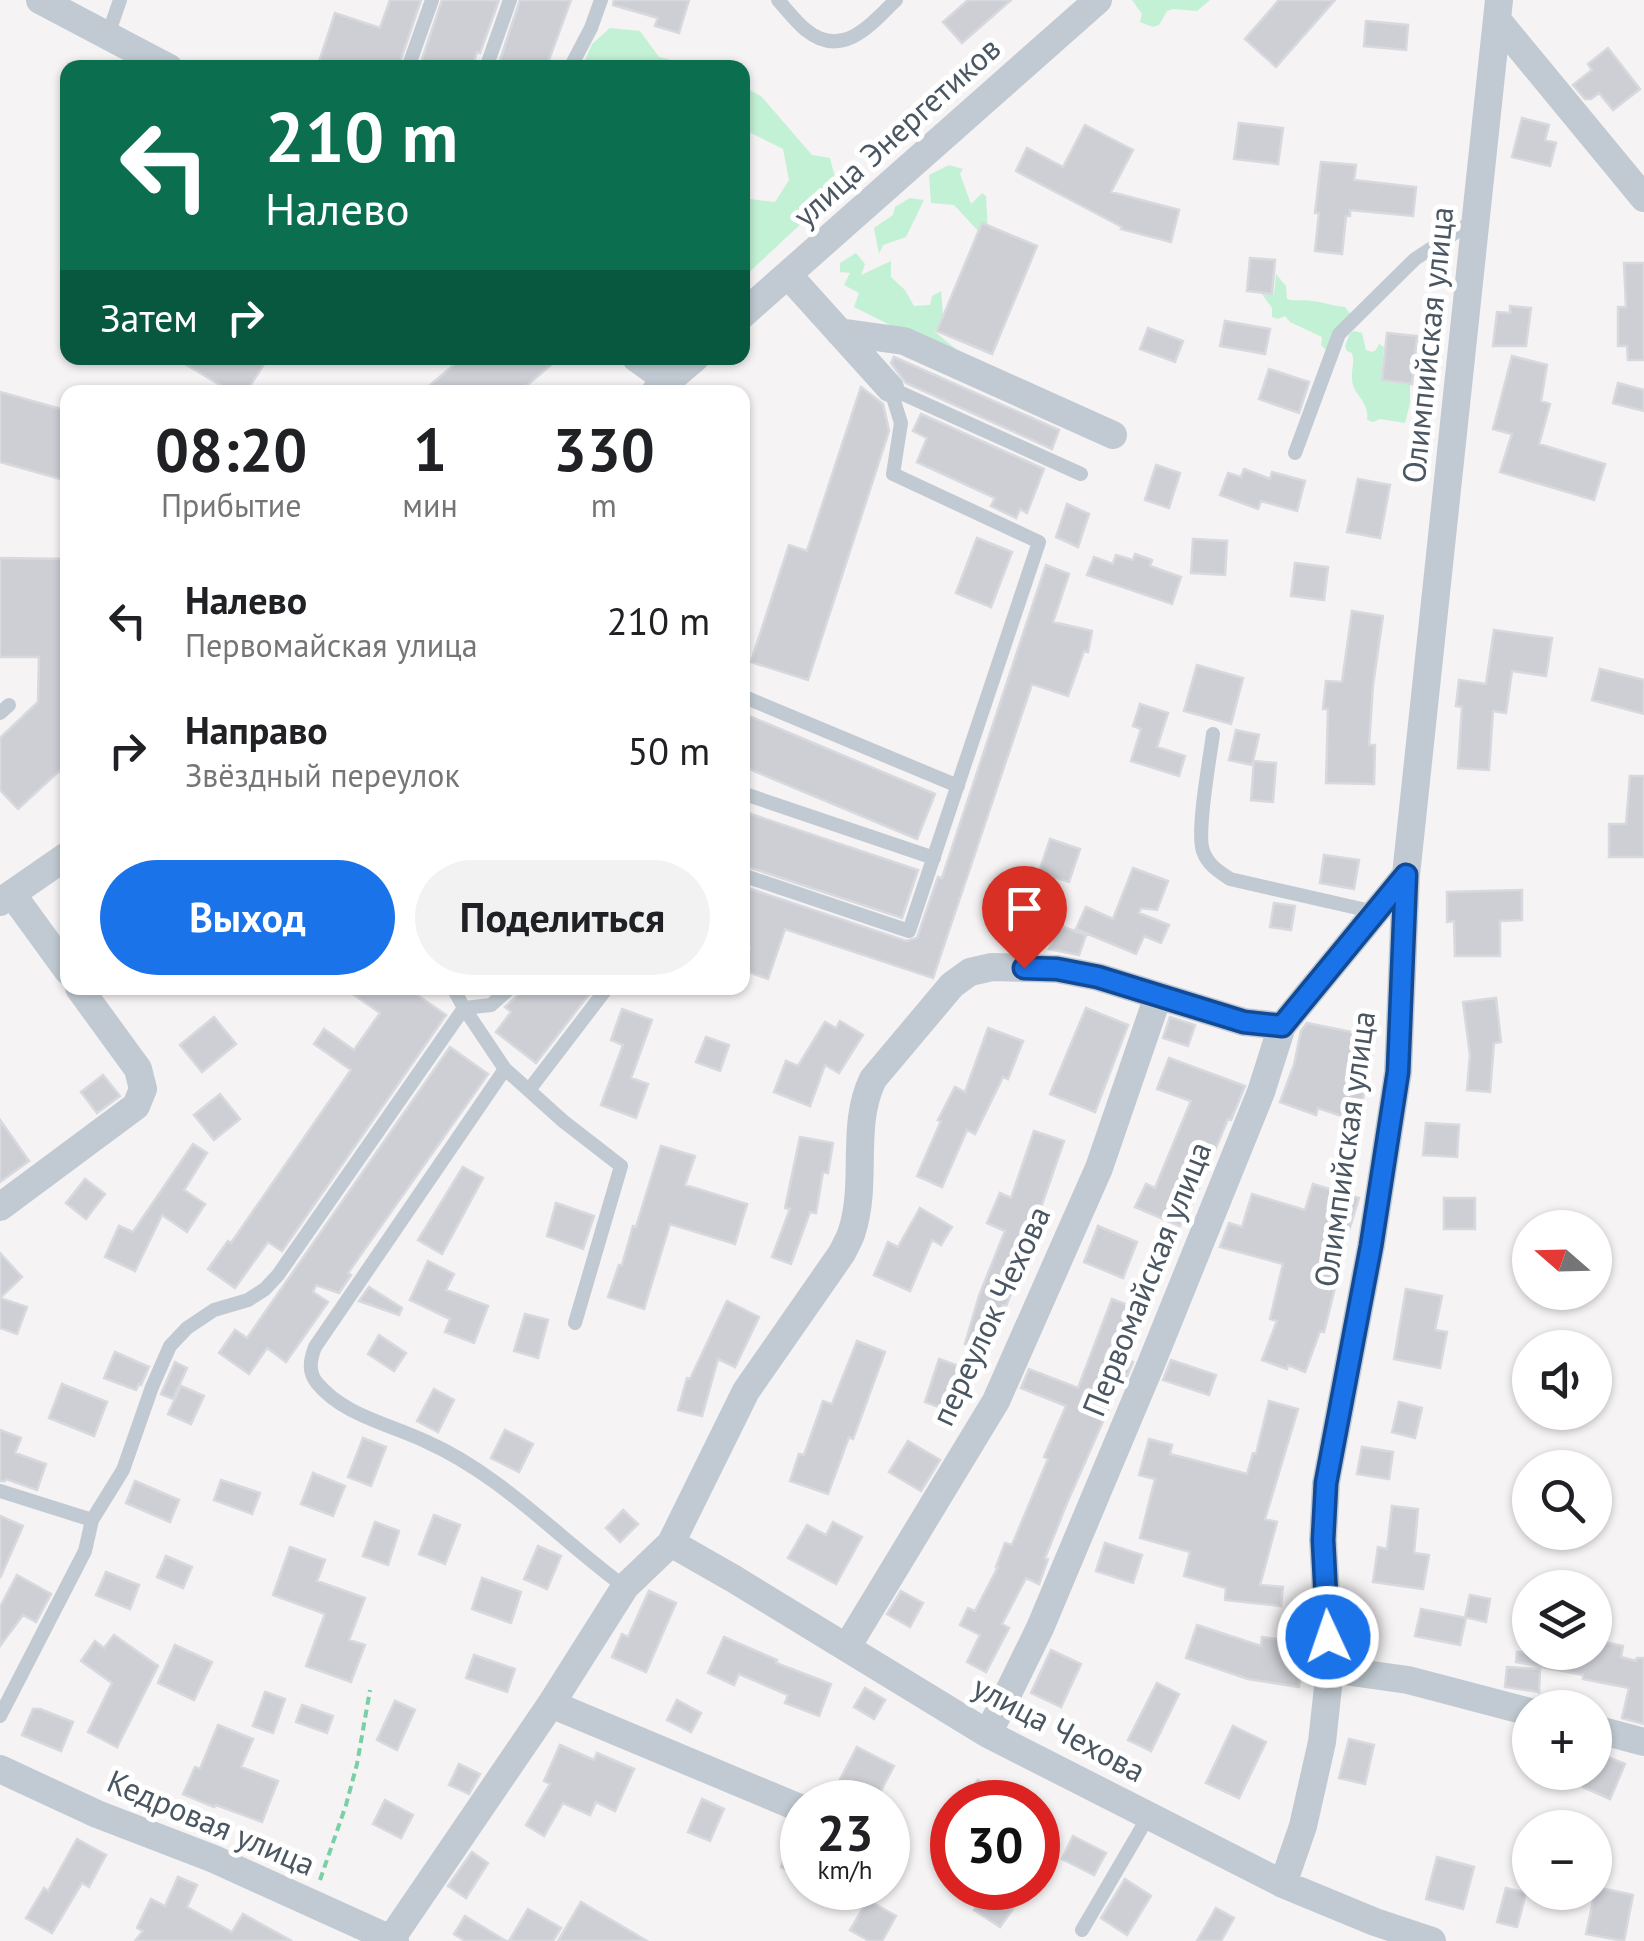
<!DOCTYPE html>
<html lang="ru">
<meta charset="utf-8">
<style>
:root{--surface:#fff;--page:#f2f2f2;--text:#202124;--muted:#757577;--accent:#1a73e8}
body{margin:0;font-family:"PT Sans",sans-serif;background:var(--page);color:var(--text);height:100vh;display:flex;flex-direction:column;font-size:38px;white-space:nowrap}
*{box-sizing:border-box;margin:0}
p{font-size:32px;color:var(--muted)}
.icon{flex:none;width:55px;height:55px;fill:none;stroke:currentColor;stroke-width:2;stroke-linecap:round;stroke-linejoin:round}
.map{position:relative;flex:1;overflow:hidden}
.panel{position:absolute;left:60px;top:385px;width:690px;height:610px;display:flex;flex-direction:column;background:var(--surface);border-radius:20px;box-shadow:0 2px 8px #0004}
.panel>*{flex:none}
.guide{position:absolute;left:60px;top:60px;width:690px;height:305px;border-radius:20px;box-shadow:0 2px 8px #0004;background:#0b6e4f;color:#fff;overflow:hidden}
.needle{width:65px;rotate:290deg}
.controls{position:absolute;left:1512px;top:1210px;display:grid;gap:20px}
.controls a{display:grid;place-items:center;width:100px;height:100px;border-radius:50%;background:var(--surface);box-shadow:0 2px 8px #0004;font-size:50px}
.speed{position:absolute;left:780px;top:1780px;display:flex;gap:20px;font-size:50px;font-weight:700;text-align:center}
.speed>*{display:grid;place-content:center;width:130px;height:130px;border-radius:50%;background:var(--surface);box-shadow:0 2px 8px #0004;line-height:1}
.speed small{font-size:25px;font-weight:400}
.speed .limit{border:15px solid #d22;background:#fff;color:#111}
.pin{position:absolute;display:grid;place-items:center;width:85px;height:85px;color:#fff;margin:-102px -42px;border-radius:50% 50% 50% 0;rotate:-45deg;box-shadow:0 0 10px #0007}
.pin .icon{rotate:45deg}
.me{position:absolute;width:110px;margin:-55px;rotate:357deg;stroke-linejoin:round;filter:drop-shadow(0 0 8px #0008)}
.turn{display:flex;align-items:center;gap:35px;height:210px;padding:0 40px;font-size:45px}
.turn .icon{width:130px;height:130px;stroke-width:2.5}
.turn b{display:block;font-size:70px;line-height:85px}
.then{display:flex;align-items:center;height:95px;padding:0 40px;background:#0003;gap:20px;font-size:38px}
.eta{display:flex;justify-content:space-evenly;align-items:center;height:170px;text-align:center}
.eta b{font-size:60px;font-weight:800;line-height:70px}
.primary-button{display:flex;gap:20px;margin-top:auto;padding:20px 40px}
.primary-button a{flex:1;height:115px;border-radius:60px;background:var(--accent);color:#fff;font-size:40px;font-weight:800;line-height:115px;text-align:center}
.primary-button a+a{background:var(--page);color:var(--text)}
ul{padding:0;list-style:none}
li{display:flex;align-items:center;gap:30px;height:130px;padding:0 40px}
li div{flex:1}
li b{display:block;font-size:38px}
li em{font-style:normal}
.map>svg:first-child{display:block}
</style>
<div class="map">
<svg width="1644" height="1941" viewBox="0 0 1644 1941">
<rect width="100%" height="100%" fill="#f5f3f3"/>
<path fill="#c3f1d5" d="M1132 0H1210L1197 11 1173 9 1167 11 1159 25 1153 27 1140 22 1142 14Z
M610 28 640 31 659 57 702 67H582L592 44Z
M743 87 761 96 812 155 830 158 838 189 743 278V209L750 199 775 202 789 180 783 149 743 129Z
M949 165 963 169 960 174 971 204 982 193 986 196 988 232 981 234 954 205 931 203 929 175Z
M910 198 924 200 906 237 883 245 879 254 874 228 893 215 895 207Z
M856 253 865 264 861 275 891 261V277L905 290 914 306 930 305 932 296 941 291 943 316 935 332 956 349 950 355 854 307 859 293 844 285 850 273 840 272V263Z
M1276 274 1286 286 1287 299C1296 302 1302 299 1312 301 1324 302 1332 306 1345 307L1352 316 1326 350 1321 345 1322 337 1290 322 1285 316 1278 319 1272 317V308L1262 294 1274 295Z
M1354 331 1362 333 1366 350 1372 352 1376 350 1379 344 1384 347 1381 381 1410 384V403L1405 423 1380 419 1373 422 1367 420C1370 401 1353 396 1352 379 1351 369 1355 364 1352 353L1347 351 1345 346 1350 333Z"/>
<path fill="#cdcfd5" stroke="#d7d9de" stroke-width="2.5" d="M390 0H421L398 68H317L335 13 380 28Z
M442 0H499L480 53 477 52 472 68H419Z
M520 0H571L546 68H519L500 60Z
M614 0H689L679 33 655 26 658 18 613 5Z
M968 0H1011L962 43 943 22Z
M1279 0H1335L1276 67 1245 39Z
M1366 21 1408 25 1406 50 1364 46Z
M1608 48 1640 89 1613 110 1599 93 1591 99H1585L1573 85 1592 70 1588 64Z
M1522 118 1549 125 1545 140 1556 143 1550 166 1512 157Z
M1239 123 1283 128 1278 164 1234 159Z
M1085 125 1133 150 1111 192 1179 210 1171 242 1121 229 1122 227 1016 171 1027 148 1063 167Z
M1321 162 1356 165 1354 180 1416 187 1413 216 1350 210V216H1346L1342 254 1315 251 1319 213H1315Z
M982 223 1037 246 992 354 937 331Z
M1250 258 1275 260 1272 294 1247 291Z
M1624 263H1644V360H1628L1627 346H1618V307H1626Z
M1510 306 1531 308 1526 346H1493L1497 312 1510 313Z
M1225 321 1270 329 1265 354 1220 346Z
M1148 328 1183 341 1175 362 1140 349Z
M1387 333 1417 336 1412 384 1382 380Z
M1512 356 1547 365 1541 401 1550 404 1539 444 1605 464 1594 500 1500 472 1512 434 1493 429Z
M894 357 1059 430 1052 449 906 383 891 363Z
M175 358H268L246 392H232Z
M462 358H559L519 392H422Z
M1269 369 1309 382 1299 413 1259 399Z
M1618 383 1644 390V411L1613 403Z
M861 387 883 404 889 431 808 680 751 662 789 545 807 551Z
M0 392 68 411V481L0 462Z
M921 414 1044 469 1027 513 1020 509 1016 518 991 506 995 498 917 462 927 438 913 431Z
M1156 465 1180 473 1169 508 1145 500Z
M1244 469 1270 479 1272 472 1305 481 1297 511 1261 501 1258 509 1220 495 1228 473 1241 477Z
M1358 479 1390 485 1380 538 1347 532Z
M1067 504 1089 514 1078 547 1056 537Z
M977 538 1012 552 991 607 956 593Z
M1193 539 1227 541 1225 575 1191 573Z
M1135 554 1152 560 1150 566 1181 577 1172 604 1087 575 1094 557 1113 564 1116 555 1133 560Z
M0 558 68 559V763L18 809 0 790V738L38 702 39 657H0Z
M1295 563 1328 567 1324 600 1291 596Z
M1046 565 1069 574 1053 622 1092 631 1088 652 1084 651 1068 696 1032 684 933 978 785 929 768 979 743 970 750 948 742 945V886L906 941 917 938 938 877 942 878Z
M1352 611 1383 616 1373 685 1369 745H1375L1374 784 1326 783 1328 709H1323L1326 681 1342 682Z
M1494 630 1552 638 1546 676 1512 671 1506 713 1493 711 1489 770 1458 768 1462 707 1456 706 1459 680 1486 684Z
M1197 665 1243 678 1231 724 1184 711Z
M1600 669 1644 680V714L1592 700Z
M1140 704 1168 713 1157 747 1185 756 1179 776 1131 761 1141 729 1133 726Z
M742 713 935 794 917 839 742 766Z
M1236 730 1259 735 1252 765 1229 760Z
M1254 761 1276 763 1273 802 1251 800Z
M1630 776H1644V857H1609V824H1626Z
M742 811 918 870 902 918 742 865Z
M1050 839 1080 849 1069 882 1039 872Z
M1324 855 1359 860 1354 889 1320 883Z
M1133 868 1168 881 1157 910 1141 908 1139 913 1169 925 1161 943 1144 936 1136 954 1076 929 1086 907 1113 919Z
M1522 890V920L1500 921V956H1455L1454 921 1447 922V892Z
M1274 903 1295 906 1291 930 1270 927Z
M1058 925 1086 935 1079 955 1049 949Z
M344 988H407L446 1015 282 1251 268 1242 235 1288 208 1269 228 1241 231 1243 351 1070 314 1044 324 1029 354 1050 380 1013Z
M520 988H594L536 1063 496 1032 511 1012 505 1007 518 995Z
M1496 998 1501 1042 1494 1043 1490 1092 1467 1090 1470 1055 1463 1002Z
M1086 1008 1128 1025 1095 1112 1050 1094Z
M622 1009 652 1020 631 1078 648 1084 636 1118 601 1105 623 1045 611 1040Z
M214 1017 236 1044 202 1072 180 1045Z
M1170 1017 1195 1025 1188 1046 1163 1038Z
M840 1021 863 1035 839 1073 825 1065 810 1106 774 1092 786 1061 798 1066 825 1022 836 1028Z
M1307 1023 1376 1037 1362 1103 1365 1105 1359 1122 1318 1108 1316 1115 1280 1102 1294 1065 1301 1031Z
M988 1028 1023 1041 1008 1079 1003 1077 975 1134 967 1130 942 1187 917 1176 941 1121 938 1120 955 1087 965 1092Z
M706 1037 729 1045 720 1071 696 1062Z
M450 1047 488 1074 348 1273 351 1275 339 1293 316 1285 313 1292 328 1302 286 1362 267 1348 249 1374 219 1353 235 1330 247 1338Z
M1169 1058 1245 1086 1231 1120 1228 1119 1192 1205 1189 1204 1180 1226 1135 1207 1146 1184 1155 1188 1191 1101 1157 1089Z
M103 1075 120 1096 97 1113 81 1092Z
M220 1094 240 1119 214 1140 194 1115Z
M0 1120 29 1161 0 1182Z
M1426 1123 1459 1125 1457 1157 1423 1155Z
M1034 1131 1064 1141 1040 1210 1043 1211 1018 1271H1020L1006 1306 1003 1305 988 1351 965 1344 979 1296 1005 1231 987 1223 1000 1193 1011 1198Z
M800 1137 833 1143 828 1173 823 1172 816 1213 810 1212 791 1264 772 1257 790 1209 785 1208Z
M193 1144 207 1153 184 1190 205 1204 187 1232 162 1215 135 1271 105 1257 119 1226 133 1232Z
M661 1146 695 1156 685 1185 747 1204 735 1244 670 1224 644 1309 608 1297 619 1265H622L633 1226 636 1227Z
M463 1167 483 1178 442 1254 418 1240Z
M85 1179 105 1194 86 1219 66 1203Z
M1313 1184 1359 1198 1338 1266 1340 1267 1324 1332 1320 1331 1305 1372 1288 1365 1287 1369 1262 1360 1277 1321 1270 1319 1283 1264 1220 1247 1229 1223 1242 1227 1252 1194 1305 1210Z
M1444 1198H1475V1229H1444Z
M556 1203 594 1216 583 1249 547 1236Z
M920 1208 952 1227 941 1245 932 1240 910 1291 874 1275 888 1242 898 1247Z
M1098 1226 1137 1242 1123 1278 1084 1262Z
M0 1253 22 1277 0 1298 27 1307 17 1334 0 1328Z
M428 1261 454 1274 446 1290 488 1306 474 1343 445 1332 450 1319 410 1300Z
M369 1287 402 1308 399 1315 359 1301Z
M1406 1289 1442 1296 1435 1330 1447 1332 1440 1368 1394 1359Z
M1112 1299 1145 1312 1127 1359 1133 1362 1123 1386 1119 1385 1067 1503 1045 1558 1048 1559 1039 1584 1026 1578 1002 1624 1009 1628 986 1672 967 1662 980 1635 960 1625 968 1608 975 1611 998 1567H996L1005 1543 1012 1545 1048 1459 1044 1457 1066 1406 1021 1388 1029 1369 1078 1388Z
M727 1301 759 1317 735 1367 718 1359 702 1416 678 1410 687 1378 690 1379Z
M525 1314 548 1320 538 1358 514 1351Z
M379 1335 406 1353 394 1371 368 1354Z
M857 1341 885 1352 853 1439 849 1437 828 1494 790 1481 799 1454 804 1455 823 1401 832 1404Z
M115 1352 149 1367 141 1385 139 1384 136 1390 104 1378Z
M939 1359 967 1369 952 1412 925 1402Z
M1171 1360 1216 1375 1209 1395 1163 1380Z
M175 1362 187 1368 173 1399 161 1394Z
M62 1384 107 1402 94 1436 49 1418Z
M181 1386 204 1396 191 1424 168 1414Z
M434 1389 454 1400 438 1432 417 1421Z
M1269 1401 1298 1409 1265 1519 1277 1522 1260 1585 1283 1587 1281 1606 1225 1600 1226 1588 1184 1576 1190 1552 1140 1538 1155 1479 1139 1475 1149 1439 1172 1445 1170 1454 1247 1474 1253 1453 1256 1454Z
M1399 1402 1422 1408 1415 1438 1392 1432Z
M0 1430 21 1438 15 1453 46 1464 37 1490 6 1479 5 1481H0Z
M505 1430 533 1444 519 1472 491 1458Z
M363 1438 386 1447 371 1486 348 1477Z
M908 1441 940 1460 921 1491 889 1472Z
M1362 1447 1393 1452 1389 1479 1357 1474Z
M313 1473 345 1486 333 1516 301 1504Z
M221 1480 260 1493 252 1514 214 1500Z
M135 1481 179 1500 170 1522 126 1503Z
M1392 1506 1418 1509 1414 1553 1429 1555 1423 1589 1373 1582 1378 1547 1387 1549Z
M623 1510 638 1524 620 1542 606 1528Z
M434 1515 460 1525 445 1564 419 1554Z
M0 1516 23 1526 0 1578Z
M375 1522 399 1531 388 1565 363 1556Z
M833 1522 862 1537 836 1584 788 1558 807 1525 826 1535Z
M1105 1543 1142 1555 1133 1583 1096 1571Z
M538 1546 561 1556 547 1589 524 1579Z
M290 1547 325 1560 317 1581 365 1598 349 1640 365 1645 351 1682 306 1666 325 1614 273 1595Z
M166 1556 192 1567 183 1588 157 1577Z
M106 1572 139 1585 130 1609 96 1595Z
M17 1575 51 1594 36 1622 23 1615 0 1646V1607Z
M482 1578 521 1592 511 1623 472 1609Z
M649 1591 676 1603 646 1672 612 1657 622 1634 628 1637Z
M901 1591 923 1603 910 1627 887 1614Z
M1470 1595 1490 1599 1486 1622 1465 1617Z
M1421 1609 1466 1618 1460 1645 1415 1636Z
M1197 1625 1261 1646 1262 1637 1290 1641 1286 1665 1302 1668 1299 1687 1248 1679 1186 1658Z
M114 1635 158 1666 117 1747 88 1732 112 1683 81 1661 95 1641 104 1648Z
M724 1637 777 1660 776 1663 831 1684 819 1716 785 1703 788 1695 739 1674 734 1685 708 1673Z
M1595 1640 1623 1646 1621 1657 1636 1661 1637 1658H1644V1724L1622 1718 1629 1688 1583 1679V1675L1516 1662 1517 1652H1595Z
M175 1645 212 1662 194 1700 158 1683Z
M1051 1650 1081 1664 1061 1707 1031 1693Z
M474 1655 515 1669 507 1692 466 1678Z
M1507 1667 1540 1669 1539 1692 1505 1687Z
M1157 1683 1179 1694 1151 1751 1128 1740Z
M865 1688 885 1700 874 1719 854 1707Z
M265 1692 285 1699 273 1733 253 1726Z
M677 1700 701 1713 691 1732 667 1720Z
M395 1701 415 1710 397 1750 377 1740Z
M302 1705 333 1716 327 1733 296 1722Z
M33 1709H40L73 1722 61 1751 22 1735Z
M218 1725 253 1739 241 1767 278 1781 262 1822 216 1805 214 1807 183 1794 195 1767 200 1769Z
M1233 1726 1266 1742 1239 1798 1206 1783Z
M1349 1739 1374 1745 1365 1784 1339 1778Z
M560 1745 594 1760 597 1753 634 1769 615 1811 596 1802 590 1815 563 1803 544 1836 526 1825 550 1784 544 1781Z
M857 1747 894 1766 875 1802H865L836 1787Z
M1598 1753 1625 1764 1610 1799 1583 1787 1589 1772H1595V1759Z
M459 1764 480 1774 469 1794 449 1785Z
M978 1780 1014 1802H964Z
M702 1799 724 1809 710 1841 688 1832Z
M385 1800 413 1815 401 1838 373 1824Z
M798 1826H802V1876L781 1867Z
M1073 1836 1106 1853 1094 1875 1062 1859Z
M77 1839 106 1855 89 1887 82 1883 52 1933 26 1918 44 1888 48 1891Z
M472 1852 488 1863 466 1898 448 1886Z
M1437 1857 1474 1867 1463 1909 1426 1899Z
M178 1877 197 1885 187 1907 232 1932 243 1914 292 1941H135L143 1931 137 1928 151 1899 165 1906Z
M1125 1879 1151 1896 1127 1935 1101 1918Z
M1596 1887 1633 1895 1624 1941 1586 1934Z
M990 1888H995L1017 1903 1000 1927 974 1910Z
M1506 1888 1526 1893 1517 1927 1497 1922Z
M868 1900 896 1916 882 1941H869L850 1930Z
M581 1902 647 1941H558Z
M1216 1908 1234 1918 1221 1941H1197Z
M528 1909 561 1928 553 1941H509Z
M465 1916 506 1941H465L454 1934Z"/>
<g fill="none" stroke-linecap="round" stroke-linejoin="round">
<path stroke="#7ad0a6" stroke-width="4" stroke-dasharray="8 5" stroke-linecap="butt" d="M320 1880 346 1805 357 1764 370 1690"/>
<path stroke="#c1cad2" stroke-width="14" d="M778 0C787 10 796 22 806 30 843 60 871 24 896 0
M108 35 120 0
M408 68 432 0
M486 68 510 0
M570 68 591 28 601 0
M1295 453 1339 334 1415 259 1476 219
M742 696 958 786
M0 713 9 705
M1213 734C1210 758 1196 832 1203 851 1208 865 1218 871 1230 879L1375 912
M742 793 934 858
M742 875 909 931 1039 542 893 474 901 423 890 388 1081 474
M464 1008 505 1069 315 1347C310 1360 308 1372 317 1383 343 1415 389 1424 425 1441 502 1475 558 1538 625 1587
M464 1008 491 1005 510 988
M505 1069 563 1121 621 1166 575 1323
M529 1090 607 988
M0 1491 92 1520
M0 1716 85 1551 92 1520 123 1470 152 1387 170 1346 187 1328 214 1310 248 1300 265 1289 278 1275 464 1008 453 988
M1082 1930 1148 1817"/>
<path stroke="#c1cad2" stroke-width="28" d="M40 0 169 68
M1498 21 1644 198
M788 275 890 388
M742 315 1098 0
M839 332 904 341 1113 435
M636 358 668 381
M655 392 695 358
M12 894 68 971
M0 902 68 855
M0 1207 136 1106 143 1089 138 1069 79 988
M671 1543 734 1579 988 1734 1283 1884 1375 1922 1432 1941
M847 1647 996 1401 1099 1168 1158 996
M1330 1669 1408 1680 1530 1712
M551 1704 802 1809
M1595 1729 1644 1742
M988 1734 1040 1628 1151 1364 1261 1092 1282 1026 1406 875
M0 1769 97 1814 214 1859 395 1941
M1283 1884 1303 1826 1322 1742 1330 1669 1323 1540 1326 1483 1371 1246 1398 1072 1406 875 1499 0
M391 1939 551 1704 625 1587 671 1543 746 1391 842 1253C845 1246 850 1239 852 1231 868 1181 850 1126 873 1079L952 985 970 972 992 967 1057 969 1098 977 1244 1022 1282 1026"/>
</g>
<g fill="none" stroke-linecap="round" stroke-linejoin="round">
<defs>
<path id="route" d="M1024 968 1057 969 1098 977 1244 1022 1282 1026 1406 875 1398 1072 1371 1246 1326 1483 1323 1540 1328 1637"/>
</defs>
<use href="#route" stroke="#114b97" stroke-width="25"/>
<use href="#route" stroke="#1a73e8" stroke-width="18"/>
</g>
<g text-anchor="middle" stroke-width="10" stroke-linejoin="round" paint-order="stroke">
<g font-size="32" fill="#4a5661" stroke="#fff">
<text transform="translate(897 132) rotate(-42)" y="11">улица Энергетиков</text>
<text transform="translate(1428 345) rotate(-84)" y="11">Олимпийская улица</text>
<text transform="translate(1345 1149) rotate(-82)" y="11">Олимпийская улица</text>
<text transform="translate(1147 1279) rotate(-68)" y="11">Первомайская улица</text>
<text transform="translate(991 1316) rotate(-65)" y="11">переулок Чехова</text>
<text transform="translate(1059 1729) rotate(28)" y="11">улица Чехова</text>
<text transform="translate(211 1823) rotate(23)" y="11">Кедровая улица</text>
</g>
</g>
</svg>
<div class="controls">
<a><svg class="needle" viewBox="-14 -14 28 28"><path d="M0-13l5 13h-10z" fill="#e53935"/><path d="M0 13l5-13h-10z" fill="#757577"/></svg></a>
<a><svg class="icon" aria-label="sound" viewBox="0 0 24 24"><path d="M4 9h4l5-4v14l-5-4H4zM17 9q2 3 0 6"/></svg></a>
<a><svg class="icon" aria-label="search" viewBox="0 0 24 24"><circle cx="10" cy="10" r="6"/><path d="M15 15l6 6"/></svg></a>
<a><svg class="icon" aria-label="layers" viewBox="0 0 24 24"><path d="M12 4l9 5-9 5-9-5zM3 14l9 5 9-5"/></svg></a>
<a>+</a>
<a>−</a>
</div>
<div class="speed"><div>23<small>km/h</small></div><div class="limit">30</div></div>
<div class="pin" style="left:1024px;top:968px;background:#d93025"><svg class="icon" aria-label="arrive" viewBox="0 0 24 24"><path d="M6 21V4h12l-3 4 3 4H6"/></svg></div>
<svg class="me" style="left:1328px;top:1637px" viewBox="-20 -20 40 40"><circle r="17" fill="#1a73e8" stroke="#fff" stroke-width="3"/><path d="M0-11L8 9 0 5-8 9z" fill="#fff"/></svg>
<div class="guide">
<div class="turn"><svg class="icon" aria-label="left" viewBox="0 0 24 24"><path d="M17 20v-9H6M10 6l-5 5 5 5"/></svg><div><b>210 m</b>Налево</div></div>
<div class="then">Затем<svg class="icon" aria-label="right" viewBox="0 0 24 24"><path d="M7 20v-9h11M14 6l5 5-5 5"/></svg></div>
</div>
<section class="panel">
<div class="eta">
<div><b>08:20</b><p>Прибытие</p></div>
<div><b>1</b><p>мин</p></div>
<div><b>330</b><p>m</p></div>
</div>
<ul>
<li><svg class="icon" aria-label="left" viewBox="0 0 24 24"><path d="M17 20v-9H6M10 6l-5 5 5 5"/></svg><div><b>Налево</b><p>Первомайская улица</p></div><em>210 m</em></li>
<li><svg class="icon" aria-label="right" viewBox="0 0 24 24"><path d="M7 20v-9h11M14 6l5 5-5 5"/></svg><div><b>Направо</b><p>Звёздный переулок</p></div><em>50 m</em></li>
</ul>
<div class="primary-button"><a>Выход</a><a>Поделиться</a></div>
</section>
</div>
